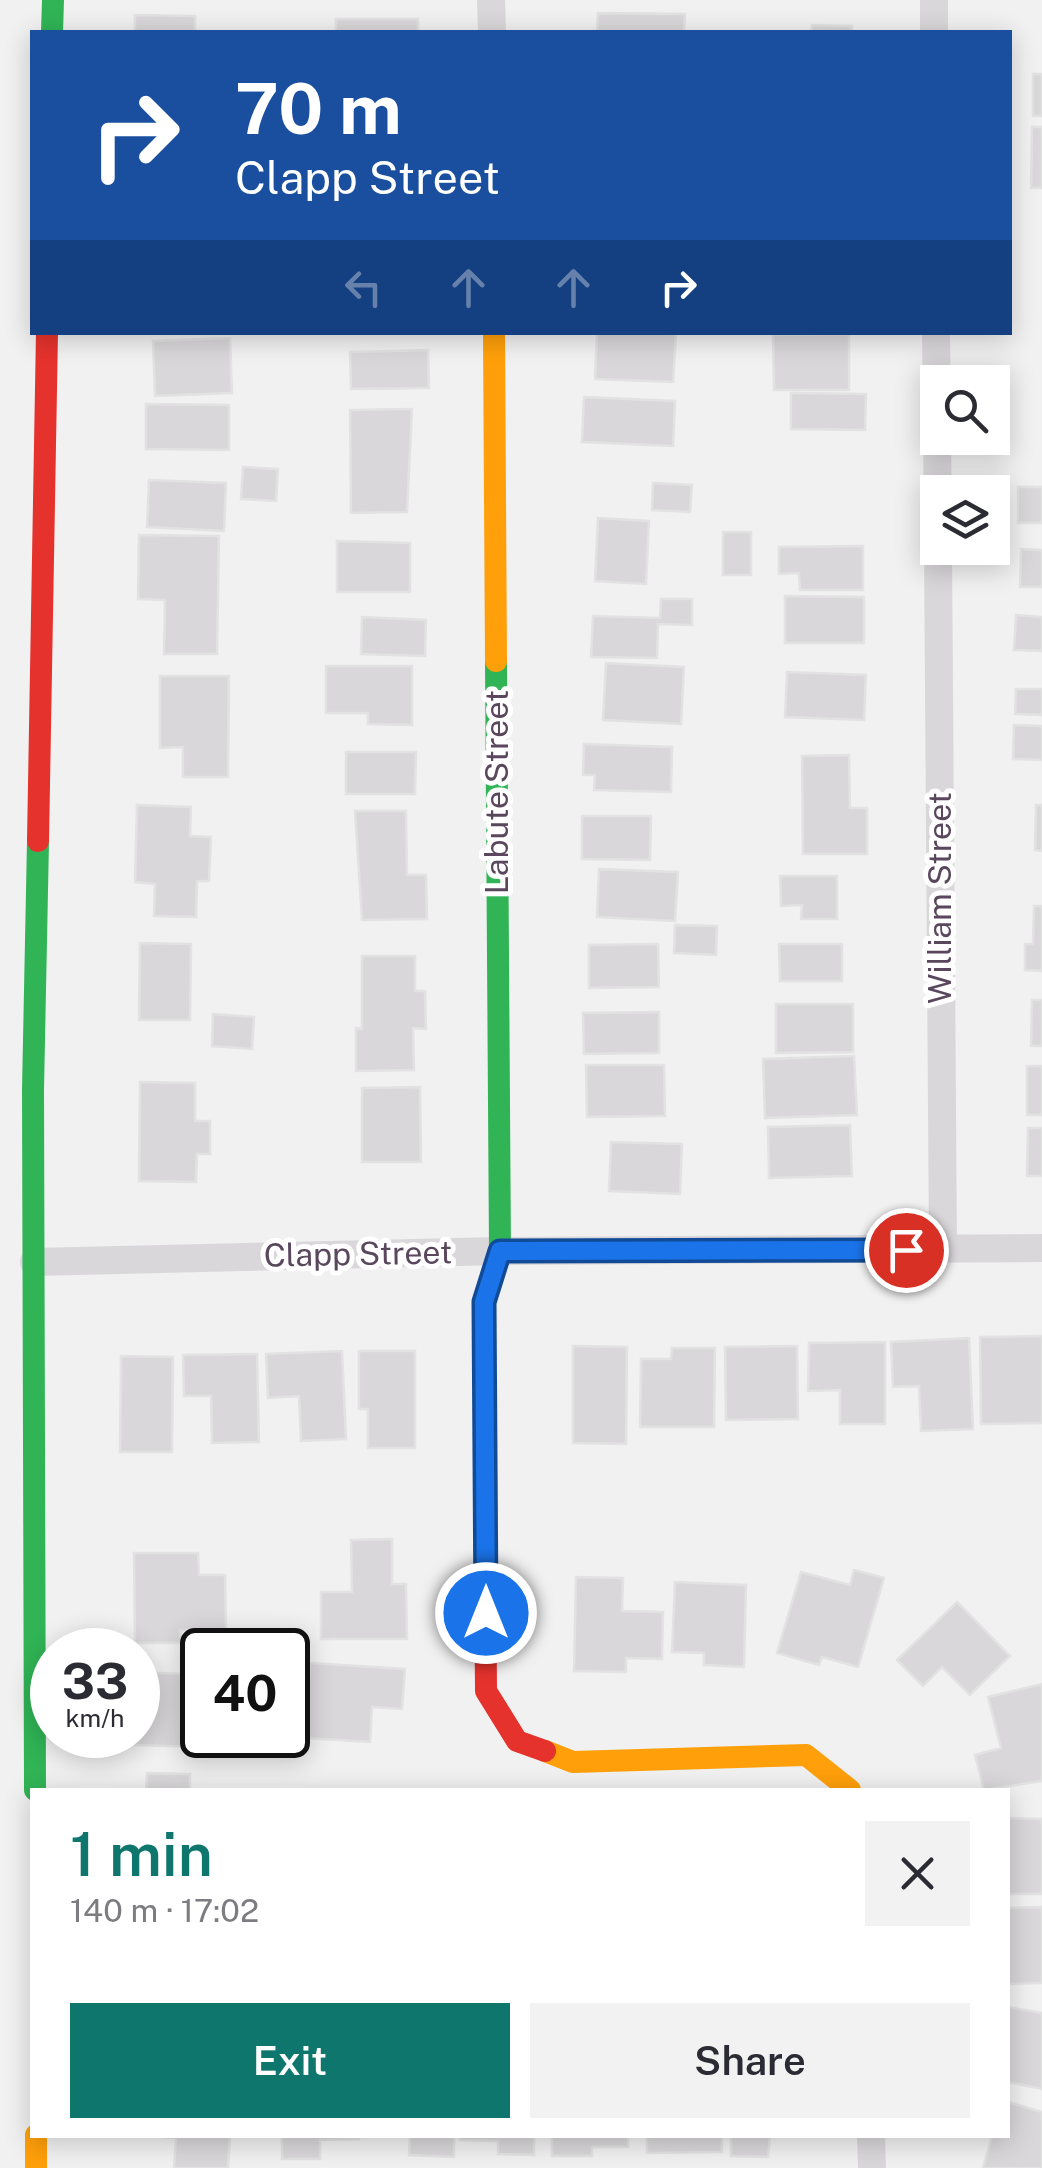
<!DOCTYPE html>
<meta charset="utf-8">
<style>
:root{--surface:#fff;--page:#f2f2f3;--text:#2b2b33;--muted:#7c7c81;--accent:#0f766e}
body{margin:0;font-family:"Public Sans",sans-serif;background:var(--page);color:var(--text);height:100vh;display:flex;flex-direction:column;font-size:38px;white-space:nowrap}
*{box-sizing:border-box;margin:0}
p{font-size:32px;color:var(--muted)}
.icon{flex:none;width:55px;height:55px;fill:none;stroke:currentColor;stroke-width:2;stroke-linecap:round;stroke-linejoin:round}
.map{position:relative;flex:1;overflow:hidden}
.sheet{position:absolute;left:30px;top:1788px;width:980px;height:350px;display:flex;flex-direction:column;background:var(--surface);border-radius:0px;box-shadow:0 5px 25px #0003}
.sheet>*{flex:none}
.hud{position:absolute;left:30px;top:30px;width:982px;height:305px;border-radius:0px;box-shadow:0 5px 25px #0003;background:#1a4fa0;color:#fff;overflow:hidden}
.buttons{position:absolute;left:920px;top:365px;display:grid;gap:20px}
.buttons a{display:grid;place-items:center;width:90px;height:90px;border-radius:0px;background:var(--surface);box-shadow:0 5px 25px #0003;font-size:50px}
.speed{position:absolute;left:30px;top:1628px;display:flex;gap:20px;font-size:50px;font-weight:700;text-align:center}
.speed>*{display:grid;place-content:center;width:130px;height:130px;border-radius:50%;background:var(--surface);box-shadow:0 5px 25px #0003;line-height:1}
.speed small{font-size:25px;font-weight:400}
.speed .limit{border:5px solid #111;border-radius:15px;background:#fff;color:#111}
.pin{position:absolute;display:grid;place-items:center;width:85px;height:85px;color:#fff;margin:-42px;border:5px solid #fff;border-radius:50%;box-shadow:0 2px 10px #0007}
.me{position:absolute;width:110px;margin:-55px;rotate:0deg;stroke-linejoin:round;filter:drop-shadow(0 0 8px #0008)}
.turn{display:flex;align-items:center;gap:35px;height:210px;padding:0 40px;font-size:45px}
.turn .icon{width:130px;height:130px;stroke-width:2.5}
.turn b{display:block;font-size:70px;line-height:85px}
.lanes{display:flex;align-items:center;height:95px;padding:0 40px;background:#0003;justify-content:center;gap:50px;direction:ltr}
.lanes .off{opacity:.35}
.round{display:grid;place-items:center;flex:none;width:105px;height:105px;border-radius:0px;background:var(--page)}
.headline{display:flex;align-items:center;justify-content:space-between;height:170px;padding:0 40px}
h1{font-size:60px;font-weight:600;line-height:75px;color:var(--accent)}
.button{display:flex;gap:20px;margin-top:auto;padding:20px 40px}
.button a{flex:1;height:115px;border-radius:0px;background:var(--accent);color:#fff;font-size:40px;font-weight:600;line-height:115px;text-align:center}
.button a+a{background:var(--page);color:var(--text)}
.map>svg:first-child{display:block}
</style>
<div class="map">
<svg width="1042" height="2168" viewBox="0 0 1042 2168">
<rect width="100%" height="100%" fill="#f1f1f1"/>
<path fill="#d9d7d9" stroke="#e3e2e3" stroke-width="2.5" d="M598 13 685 14 684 32H597Z
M135 15 195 16V32H135Z
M336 19H418V32H336Z
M812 25 852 26V32H811Z
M1033 74H1042V116H1033Z
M1032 127H1042V188H1031Z
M597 332 676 334 673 382 595 379Z
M849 334V390H774L773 335Z
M230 338 232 393 155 396 153 341Z
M428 350 429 388 351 389 350 352Z
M791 393 866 394 865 430 791 429Z
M584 397 675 401 673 446 582 442Z
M146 404 229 405V450L146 449Z
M412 409 407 512 351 513 350 410Z
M243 467 278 469 276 501 241 499Z
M149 480 226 483 224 531 147 527Z
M653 483 692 485 690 512 652 510Z
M1018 487H1042V523H1018Z
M598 518 649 521 646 584 595 581Z
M723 532H751V575H723Z
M139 535 219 536 217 654H164L165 600 138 599Z
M337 541 410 543V592H337Z
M863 546V590H800L799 573 779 574V547Z
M1021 549 1042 550V587H1020Z
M785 596 864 597V643H785Z
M661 599H692V625L658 624 657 658 591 657 593 616 660 618Z
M1016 615 1042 617V651L1014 650Z
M362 617 426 620 425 656 361 654Z
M606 663 684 667 681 724 603 720Z
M326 666H412V725L368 724V713H326Z
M787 672 866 675 864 720 785 717Z
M160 676H229L228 777H183V747L160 748Z
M1016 689H1042V715L1015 714Z
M1014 725 1042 726V760L1013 759Z
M584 744 672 747 671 792 594 790 595 775H583Z
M346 752H416L415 794H346Z
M849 755 850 808H867V854H803L802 756Z
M137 805 191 807 190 836 211 837 209 881H197L196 917 154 916 155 884 135 882Z
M1036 805H1042V851L1035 850Z
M355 811H406L407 875H426L427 919 362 920Z
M582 816H651L650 860 582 859Z
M599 869 678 872 675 921 597 917Z
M780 876H837V919H801L802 905 781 906Z
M1034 906H1042V971L1025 970V944H1033Z
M675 925 717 926 716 955 674 953Z
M140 943 191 944 190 1020H139Z
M658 944 659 987 589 988V945Z
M779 944H842V981H780Z
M362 956H415V991H425L426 1029 413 1028 414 1070 356 1071V1028L362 1029Z
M1032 1000H1042V1046H1031Z
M776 1004H853V1052L776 1053Z
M659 1012V1053L584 1054 583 1013Z
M213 1014 254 1017 252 1049 212 1046Z
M854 1056 857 1115 765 1118 763 1059Z
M586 1065H664L665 1116 587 1117Z
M1027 1066H1042V1115H1027Z
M140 1082 195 1083V1121H210V1154H197L196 1182 139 1181Z
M420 1087 421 1162H362V1088Z
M850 1125 852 1176 769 1178 768 1127Z
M1028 1128H1042V1176H1027Z
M611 1142 682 1144 680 1194 609 1191Z
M1042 1336V1423L981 1424 980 1337Z
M969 1338 973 1429 921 1431 919 1386 893 1387 891 1342Z
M885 1342V1424H840V1390L808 1391 809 1343Z
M573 1346 627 1347 626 1444 573 1443Z
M797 1346 798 1419 726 1420 725 1347Z
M672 1348H715L714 1427H640L641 1359H671Z
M342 1351 346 1439 301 1441 299 1396 268 1398 266 1354Z
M359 1351H415V1448H368V1409H359Z
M257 1354 259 1442 212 1443 211 1396H184L183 1355Z
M121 1356 173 1357 172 1452H120Z
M392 1539V1584H406L407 1639H321V1592H352L351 1540Z
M134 1553H198L199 1575H225L226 1629 180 1630 181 1643H135Z
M854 1570 884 1578 858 1667 822 1657 819 1665 777 1653 801 1572 850 1585Z
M576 1577 623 1578 622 1611 663 1612 662 1659 626 1658V1672L574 1671Z
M675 1582 746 1585 744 1667 704 1665V1653L672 1652Z
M957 1602 1010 1656 970 1695 942 1667 923 1686 897 1660Z
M310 1663 405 1669 402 1709 372 1707 370 1742 305 1738Z
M138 1672 202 1675V1747L134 1745Z
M1042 1684V1781L984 1790 975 1755 1001 1748 988 1697Z
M147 1773 190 1774V1790H146Z
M1008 1818 1042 1819V1894H1008Z
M1042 1907V1983L1008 1984V1908Z
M1008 2007 1042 2013V2089L1008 2082Z
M1008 2102 1042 2112V2168H983L992 2136 988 2135H1008Z
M135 2135H230L228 2168H174L176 2138Z
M282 2135H358L359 2139 320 2140V2159H282Z
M410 2135H454V2157L409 2155Z
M460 2135H534V2155L498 2154V2141L460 2140Z
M552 2135H628V2147H592V2156H552Z
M647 2135H722V2152L647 2153Z
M731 2135H770L768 2157 731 2156Z"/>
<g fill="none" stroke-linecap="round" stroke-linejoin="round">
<path stroke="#dad7db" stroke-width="28" d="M491 0 492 32
M934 0V32
M936 332 938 526
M938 548 943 1249
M34 1262 500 1251 1042 1248
M871 2135 872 2168"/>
<path stroke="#30b455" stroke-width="22" d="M52 32 53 0
M485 1551 484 1302 500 1251 496 661
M35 1790 33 1090 38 841"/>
<path stroke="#ff9f0a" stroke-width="22" d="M494 332 496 661
M545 1751 573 1762 806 1755 850 1790
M36 2135V2168"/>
<path stroke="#e5322d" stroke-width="22" d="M38 841 47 332
M485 1551 486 1691 517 1741 545 1751"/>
</g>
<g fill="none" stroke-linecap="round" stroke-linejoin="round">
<defs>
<path id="route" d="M486 1613 484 1302 500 1251 906 1250"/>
</defs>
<use href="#route" stroke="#114b97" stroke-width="25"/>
<use href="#route" stroke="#1a73e8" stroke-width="18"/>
</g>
<g text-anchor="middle" stroke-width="10" stroke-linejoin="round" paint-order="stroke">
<g font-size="32" fill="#5a475e" stroke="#fff">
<text transform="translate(497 792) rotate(-90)" y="11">Labute Street</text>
<text transform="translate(940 898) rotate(-90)" y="11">William Street</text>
<text transform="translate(358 1254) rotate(-1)" y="11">Clapp Street</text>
</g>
</g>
</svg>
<div class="buttons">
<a><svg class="icon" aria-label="search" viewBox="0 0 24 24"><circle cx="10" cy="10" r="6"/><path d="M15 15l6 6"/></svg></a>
<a><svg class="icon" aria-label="layers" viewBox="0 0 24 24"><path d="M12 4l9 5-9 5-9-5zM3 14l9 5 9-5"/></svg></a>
</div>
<div class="speed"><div>33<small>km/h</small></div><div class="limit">40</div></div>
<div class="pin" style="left:906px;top:1250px;background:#d93025"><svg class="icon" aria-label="arrive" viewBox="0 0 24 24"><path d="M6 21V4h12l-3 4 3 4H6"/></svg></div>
<svg class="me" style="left:486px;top:1613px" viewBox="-20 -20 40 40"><circle r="17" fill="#1a73e8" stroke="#fff" stroke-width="3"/><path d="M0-11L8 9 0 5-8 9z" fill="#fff"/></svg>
<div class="hud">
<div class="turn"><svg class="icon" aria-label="right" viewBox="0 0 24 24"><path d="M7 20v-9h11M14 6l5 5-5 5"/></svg><div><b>70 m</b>Clapp Street</div></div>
<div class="lanes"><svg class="icon off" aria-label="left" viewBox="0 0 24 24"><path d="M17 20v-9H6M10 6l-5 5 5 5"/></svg><svg class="icon off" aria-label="ahead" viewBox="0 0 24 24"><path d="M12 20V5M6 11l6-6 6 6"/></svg><svg class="icon off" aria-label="ahead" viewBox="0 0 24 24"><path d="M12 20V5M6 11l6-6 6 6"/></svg><svg class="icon" aria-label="right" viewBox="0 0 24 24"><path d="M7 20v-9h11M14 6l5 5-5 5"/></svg></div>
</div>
<section class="sheet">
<div class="headline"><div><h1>1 min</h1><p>140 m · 17:02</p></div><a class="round"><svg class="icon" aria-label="close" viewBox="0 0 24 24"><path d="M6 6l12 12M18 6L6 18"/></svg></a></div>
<div class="button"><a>Exit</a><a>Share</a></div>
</section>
</div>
